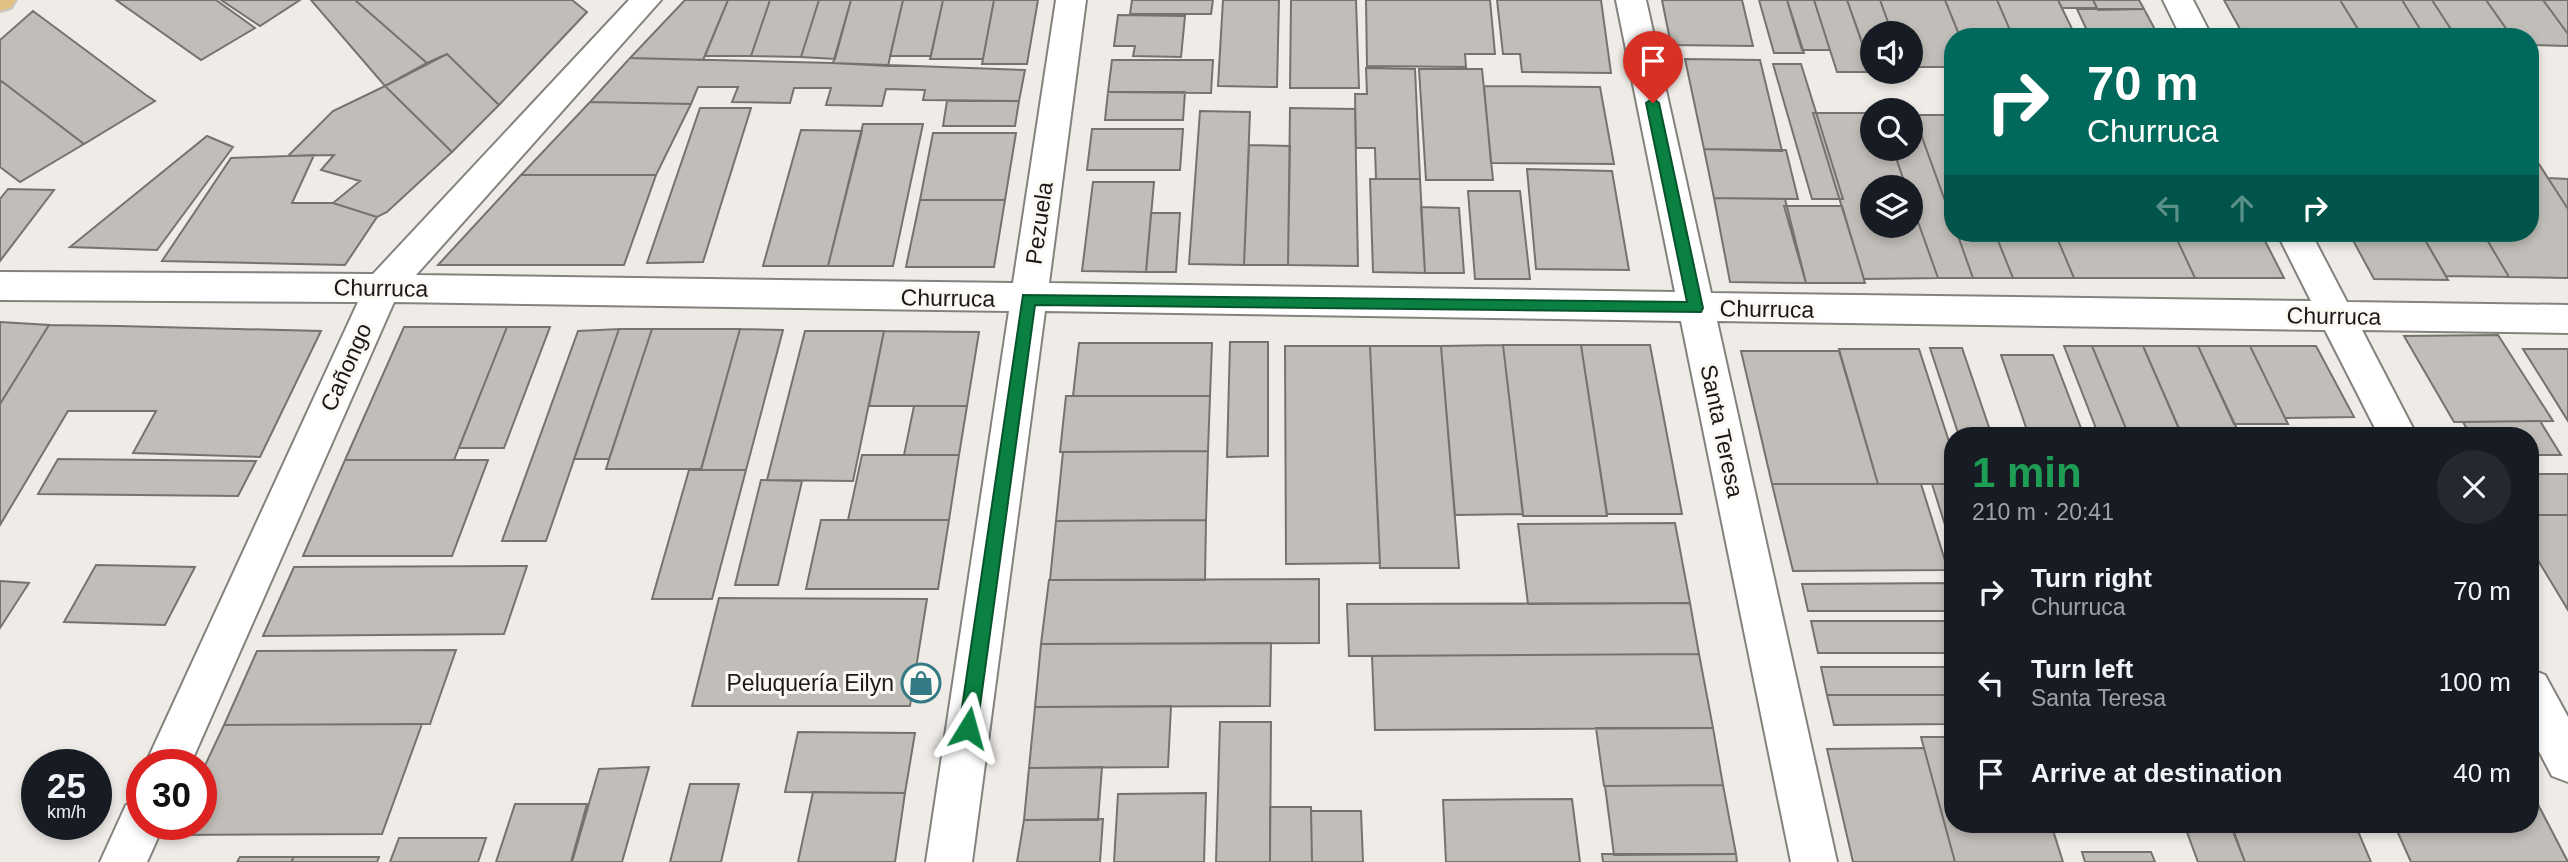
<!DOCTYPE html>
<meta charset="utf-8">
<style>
:root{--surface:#171b24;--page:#242831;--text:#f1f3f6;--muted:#9ea1a6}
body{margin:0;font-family:Helvetica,sans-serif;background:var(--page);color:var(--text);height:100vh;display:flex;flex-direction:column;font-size:26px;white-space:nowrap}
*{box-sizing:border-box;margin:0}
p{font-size:23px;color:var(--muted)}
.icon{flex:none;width:38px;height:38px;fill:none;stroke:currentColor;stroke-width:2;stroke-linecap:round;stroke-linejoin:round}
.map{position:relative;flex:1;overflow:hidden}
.sheet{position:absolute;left:1944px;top:427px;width:595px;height:406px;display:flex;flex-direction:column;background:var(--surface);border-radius:28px;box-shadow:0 4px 10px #0003}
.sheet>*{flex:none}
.top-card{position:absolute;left:1944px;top:28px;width:595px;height:214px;border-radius:28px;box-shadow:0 4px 10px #0003;background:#00695c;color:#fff;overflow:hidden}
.fabs{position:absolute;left:1860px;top:21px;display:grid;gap:14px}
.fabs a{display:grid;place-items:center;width:63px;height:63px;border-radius:50%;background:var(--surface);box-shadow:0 4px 10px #0003;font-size:35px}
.speed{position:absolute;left:21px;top:749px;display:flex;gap:14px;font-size:35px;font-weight:700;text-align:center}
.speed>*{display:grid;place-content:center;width:91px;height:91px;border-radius:50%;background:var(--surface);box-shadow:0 4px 10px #0003;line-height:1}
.speed small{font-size:18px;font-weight:400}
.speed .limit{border:10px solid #d22;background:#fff;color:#111}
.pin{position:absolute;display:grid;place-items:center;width:60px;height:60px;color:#fff;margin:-72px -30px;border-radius:50% 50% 50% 0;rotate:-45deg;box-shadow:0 0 7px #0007}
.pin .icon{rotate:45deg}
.me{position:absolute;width:77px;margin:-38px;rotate:8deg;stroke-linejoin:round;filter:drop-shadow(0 0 5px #0008)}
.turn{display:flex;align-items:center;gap:24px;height:147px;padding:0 28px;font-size:32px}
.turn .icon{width:91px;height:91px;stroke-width:2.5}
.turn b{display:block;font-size:49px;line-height:60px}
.lanes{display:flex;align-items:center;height:66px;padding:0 28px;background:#0003;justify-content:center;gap:35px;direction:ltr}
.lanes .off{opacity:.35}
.round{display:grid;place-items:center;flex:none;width:74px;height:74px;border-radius:37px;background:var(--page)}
.summary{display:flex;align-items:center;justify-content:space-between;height:119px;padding:0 28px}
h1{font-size:42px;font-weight:700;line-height:52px;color:#1e9e55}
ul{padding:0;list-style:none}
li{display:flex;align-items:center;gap:21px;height:91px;padding:0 28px}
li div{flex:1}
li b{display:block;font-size:26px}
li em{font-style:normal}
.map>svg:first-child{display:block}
</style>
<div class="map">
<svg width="2568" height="862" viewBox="0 0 2568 862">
<rect width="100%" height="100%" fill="#efece7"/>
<path fill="#c1beb9" stroke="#76736f" stroke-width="2" d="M116 0H216L255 28 201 60Z
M221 0H300L260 26Z
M311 0H355L427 63 385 86Z
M355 0H572L587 12 499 105 447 54 427 63Z
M685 0H728L703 60 630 58Z
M728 0H770L751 56H705Z
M770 0H819L801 57 751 56Z
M819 0H851L835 59 801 57Z
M851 0H903L888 66 833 63Z
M903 0H943L931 56H890Z
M943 0H994L983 59H930Z
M994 0H1038L1027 64H982Z
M1132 0H1213L1211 14H1130Z
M1223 0H1279L1277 87 1218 86Z
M1291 0H1356L1359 88H1290Z
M1366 0H1490L1495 54H1465L1466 67 1367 66Z
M1497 0H1601L1611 73 1522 72 1520 54H1503Z
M1662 0H1742L1753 46 1671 45Z
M1759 0H1787L1804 53H1774Z
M1787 0H1814L1830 50H1802Z
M1814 0H1847L1872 72H1837Z
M1847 0H1880L1892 33H1872V70Z
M1880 0H1945L1960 37H1953V67H1911V33H1892Z
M1945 0H1997L2013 37H1960Z
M1997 0H2058L2076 37H2013Z
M2058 0H2093L2097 8H2062Z
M2093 0H2139L2144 9 2098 10Z
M2224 0H2340L2359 31 2240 29Z
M2340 0H2402L2425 37H2363Z
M2402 0H2432L2456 37H2425Z
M2432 0H2486L2512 37H2456Z
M2486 0H2543L2568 34V46L2530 45V37H2512Z
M2543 0H2568V34Z
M2077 9H2144L2159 37H2090Z
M33 11 146 95 155 101 84 144 0 80V40Z
M1118 15 1185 16 1181 57 1133 56 1135 46H1114Z
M2240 29 2352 31 2356 37H2244Z
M447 54 499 105 452 152 385 86Z
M630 58 833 63 1025 70 1019 101 923 100 925 90 886 89 882 106 826 105 831 88H794L790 103 732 102 738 87H698L691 104 590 102Z
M1685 59 1760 60 1782 151 1704 149Z
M1112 60H1213L1211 93 1108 92Z
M1773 64H1801L1843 199H1812Z
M1366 68 1415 69 1420 179H1376L1375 148H1356L1355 94H1367Z
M1419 69H1482L1493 180H1426Z
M0 80 84 144 20 182 0 167Z
M385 86 452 152 387 212 377 217 333 203 360 181 321 170 334 155 288 156 333 111Z
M1484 86 1600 87 1614 164 1491 163Z
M1108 92H1185L1183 120H1105Z
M947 101H1019L1015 126H943Z
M590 102 691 104 656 175H521Z
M700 108H751L703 262 647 263Z
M1290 108 1355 109 1358 266 1288 265Z
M1200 111 1250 112 1244 265 1189 264Z
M1813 113H1872V149H1893L1906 187H1872V226H1911V202L1938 278 1864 279Z
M1914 115H1950L1953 122V223Z
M1911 118H1915L1953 223V233H1957L1973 278H1938L1911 202V187H1906L1893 149H1911Z
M863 124H923L893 266H828Z
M1092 129H1183L1180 170H1087Z
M801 130 862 131 828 266H763Z
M933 133H1016L1005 200H920Z
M207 136 233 147 157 250 70 247Z
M1249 145 1290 146 1288 265H1244Z
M1704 149 1786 150 1798 199 1714 198Z
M314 155 292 203H333L377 217 345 265 162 261 231 158Z
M2530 164H2539L2568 209V278L2509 277 2483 233H2530Z
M1527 169 1612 171 1629 270 1536 269Z
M521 175H656L624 265H438Z
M2548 178 2568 179V209Z
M1370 179H1420L1425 273 1373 272Z
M1093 182H1154L1146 272 1082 271Z
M8 189 54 190 0 261V199Z
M1468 191H1520L1530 279H1475Z
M1714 198 1785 199 1806 283 1730 282Z
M920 200H1005L994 267H906Z
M1784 206H1842L1865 283H1806Z
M1421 207 1459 208 1464 273H1425Z
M1151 213H1180L1176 272H1146Z
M1957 233H1995L2013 278H1973Z
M1995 233H2055L2074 278H2013Z
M2055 233H2174L2195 278H2074Z
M2174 233H2261L2284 278H2195Z
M2349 233H2421L2448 280 2374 279Z
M2421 233H2483L2509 277 2446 276Z
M0 322 49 325 0 404Z
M49 325 119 326 321 331 260 457 133 453 156 411H68L0 525V404Z
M404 327H507L454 460H345Z
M507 327H550L504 448H459Z
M619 329H652L609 459H574Z
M619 329 546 541H502L578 331Z
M652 329H740L701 469H606Z
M740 329 783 330 746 470H701Z
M805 331H884L853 481 767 480Z
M884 331 979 332 967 406H869Z
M2498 335 2553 421 2454 422 2404 336Z
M1230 342H1268V456L1227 457Z
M1079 343H1212L1210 396H1073Z
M1503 345 1523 514 1455 515 1441 346Z
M1503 345H1581L1607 516H1523Z
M1581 345H1650L1682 514H1607Z
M1285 346H1370L1380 563 1286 564Z
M1370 346H1441L1459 568H1380Z
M2064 346H2092L2129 436H2099Z
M2092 346H2143L2182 436H2129Z
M2143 346H2198L2239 433H2181Z
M2198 346H2250L2288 424H2234Z
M2250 346H2316L2354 417 2285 418Z
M1930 348H1962L1992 436H1959Z
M1839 349H1919L1953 454V484H1878Z
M2523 349H2568V421Z
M1741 351H1839L1878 484H1772Z
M2001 355H2053L2084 436H2029Z
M1066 396H1210L1208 451 1060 452Z
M914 406H967L959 455H904Z
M2540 421 2561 455H2530V436H2471L2463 422Z
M1208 451 1206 520 1056 521 1063 452Z
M862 455H959L949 520H848Z
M58 459 256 461 238 496 38 494Z
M345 460H488L452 556H303Z
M689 470H746L712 599H652Z
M2530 474H2568V515H2530Z
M761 480 802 481 778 585H735Z
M1772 484H1921L1948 570 1793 571Z
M1932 484H1953V550Z
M2530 515H2568V610L2530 547Z
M821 520H949L938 589H806Z
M1206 520 1205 580H1050L1056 521Z
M1675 523 1690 603 1528 604 1518 524Z
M96 565 195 567 165 625 64 622Z
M527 566 504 634 263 636 294 567Z
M1319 579V643L1041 644 1049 580Z
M0 581 29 583 0 628Z
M1953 583V611H1808L1802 584Z
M719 598 927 599 910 706H692Z
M1690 603 1699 654 1349 656 1347 604Z
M1811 621H1953V653H1818Z
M1271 643 1270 706 1035 707 1041 644Z
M456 650 430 724 224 725 257 651Z
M1699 654 1713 728 1375 730 1372 656Z
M1821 667H1953V695H1827Z
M1827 695H1953V724L1834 725Z
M1171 706 1168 767 1029 768 1035 707Z
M1220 722H1271L1270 862H1216Z
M422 724 382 834 174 835 179 824H201V774L224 725Z
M1596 728H1713L1723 785 1604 786Z
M798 732 915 733 905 793 785 792Z
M1921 737H1953V824H2051L2063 862H1955Z
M1924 748 1955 862H1853L1827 749Z
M649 767 622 862H572L599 769Z
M1102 767 1098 820H1024L1029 768Z
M690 784H739L721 862H670Z
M1723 785 1736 854 1614 855 1605 786Z
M2530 789 2568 862H2411L2394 824H2530Z
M813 792 905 793 895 862H798Z
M1206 793 1204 862H1114L1118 794Z
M1572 799 1580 862H1446L1443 800Z
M515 804H587L571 862H496Z
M1270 807H1311L1312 862H1270Z
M1311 811H1361L1363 862H1312Z
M1103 819 1100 862H1017L1024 820Z
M2184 824H2230L2245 862H2198Z
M2231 824H2355L2371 862H2245Z
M399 838H486L478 862H390Z
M2082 852H2151L2155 862H2085Z
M1602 854H1736L1737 862H1603Z
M240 857H294L291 862H237Z
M294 857H379L377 862H291Z"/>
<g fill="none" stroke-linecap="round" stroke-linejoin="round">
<defs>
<path id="minor" d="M629 0H661L416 275 1013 283 1056 0H1086L1049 283 1675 292 1616 0H1646L1711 293 2311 301 2277 233H2311L2347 302 2568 305V333L2362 330 2417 436H2379L2325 330 1717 321 1837 862H1791L1681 321 1045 311 972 862H926L1009 311 394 302 190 765H145L358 302 0 300V272L373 274Z
M2163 0H2193L2212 37H2181Z
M2530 669 2545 675 2568 717V782L2552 776 2530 734Z
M142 799V824H164L147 862H100L126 805Z"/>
<path id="primary" d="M0 0H16L11 8 0 11Z"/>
</defs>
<use href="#minor" stroke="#84827d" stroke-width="4"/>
<use href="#primary" stroke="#c8c8c8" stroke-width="4"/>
<use href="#minor" fill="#fff" fill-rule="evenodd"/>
<use href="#primary" fill="#e1c283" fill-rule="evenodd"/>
</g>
<path fill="#0b8043" stroke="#07532c" stroke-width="2" d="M1653 98 1659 103 1703 308 1701 312 1035 305 977 728 974 734 968 737 961 734 959 728 1023 295 1687 302 1646 103Z"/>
<defs>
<symbol id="shop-ring" viewBox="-11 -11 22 22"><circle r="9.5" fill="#fcf9f4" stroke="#337a85" stroke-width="1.5"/><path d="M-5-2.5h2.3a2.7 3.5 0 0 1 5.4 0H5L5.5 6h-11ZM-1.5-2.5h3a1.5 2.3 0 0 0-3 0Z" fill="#337a85"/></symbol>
</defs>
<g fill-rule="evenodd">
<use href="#shop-ring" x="899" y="661" width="44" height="44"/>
</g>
<g text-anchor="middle" stroke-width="6" stroke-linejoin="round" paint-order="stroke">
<g font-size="23" fill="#1a1918" stroke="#fcf9f4">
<text transform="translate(1039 223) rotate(-82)" y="8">Pezuela</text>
<text transform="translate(381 288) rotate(1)" y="8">Churruca</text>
<text transform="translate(948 298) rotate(1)" y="8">Churruca</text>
<text transform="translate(1767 309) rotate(1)" y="8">Churruca</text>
<text transform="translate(2334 316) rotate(1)" y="8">Churruca</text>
<text transform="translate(346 367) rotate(-66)" y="8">Cañongo</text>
<text transform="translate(1722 431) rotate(78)" y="8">Santa Teresa</text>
</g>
<g font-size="23" fill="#1a1918" stroke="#fcf9f4" text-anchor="end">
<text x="894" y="691">Peluquería Eilyn</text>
</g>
</g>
</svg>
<div class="fabs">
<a><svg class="icon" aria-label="sound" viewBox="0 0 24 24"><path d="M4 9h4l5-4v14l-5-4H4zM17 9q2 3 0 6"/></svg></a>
<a><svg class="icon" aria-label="search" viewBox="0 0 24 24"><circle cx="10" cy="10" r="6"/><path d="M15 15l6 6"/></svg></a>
<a><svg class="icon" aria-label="layers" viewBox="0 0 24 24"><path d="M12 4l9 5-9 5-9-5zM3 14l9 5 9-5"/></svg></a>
</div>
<div class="speed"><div>25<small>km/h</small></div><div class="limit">30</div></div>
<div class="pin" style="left:1653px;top:103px;background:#d93025"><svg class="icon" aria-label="arrive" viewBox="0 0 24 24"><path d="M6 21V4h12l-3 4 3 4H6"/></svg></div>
<svg class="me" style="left:968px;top:728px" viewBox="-20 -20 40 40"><path d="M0-17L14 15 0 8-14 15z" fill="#0b8043" stroke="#fff" stroke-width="4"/></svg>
<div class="top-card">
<div class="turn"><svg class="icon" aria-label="right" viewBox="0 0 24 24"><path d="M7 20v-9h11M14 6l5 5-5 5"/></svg><div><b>70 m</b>Churruca</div></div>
<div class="lanes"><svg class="icon off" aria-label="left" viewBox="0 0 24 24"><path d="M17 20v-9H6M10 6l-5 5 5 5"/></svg><svg class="icon off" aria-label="ahead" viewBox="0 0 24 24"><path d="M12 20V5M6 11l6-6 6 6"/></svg><svg class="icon" aria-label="right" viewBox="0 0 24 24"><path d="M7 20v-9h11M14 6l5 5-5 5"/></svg></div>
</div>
<section class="sheet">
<div class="summary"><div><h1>1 min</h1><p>210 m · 20:41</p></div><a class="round"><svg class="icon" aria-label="close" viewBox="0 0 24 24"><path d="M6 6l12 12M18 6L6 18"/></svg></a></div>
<ul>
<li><svg class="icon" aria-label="right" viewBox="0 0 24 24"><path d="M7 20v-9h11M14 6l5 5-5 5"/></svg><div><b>Turn right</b><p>Churruca</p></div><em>70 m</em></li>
<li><svg class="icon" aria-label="left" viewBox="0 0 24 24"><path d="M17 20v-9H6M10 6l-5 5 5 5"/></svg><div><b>Turn left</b><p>Santa Teresa</p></div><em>100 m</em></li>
<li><svg class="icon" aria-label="arrive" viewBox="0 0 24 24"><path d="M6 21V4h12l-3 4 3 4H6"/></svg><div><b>Arrive at destination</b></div><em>40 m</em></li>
</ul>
</section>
</div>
